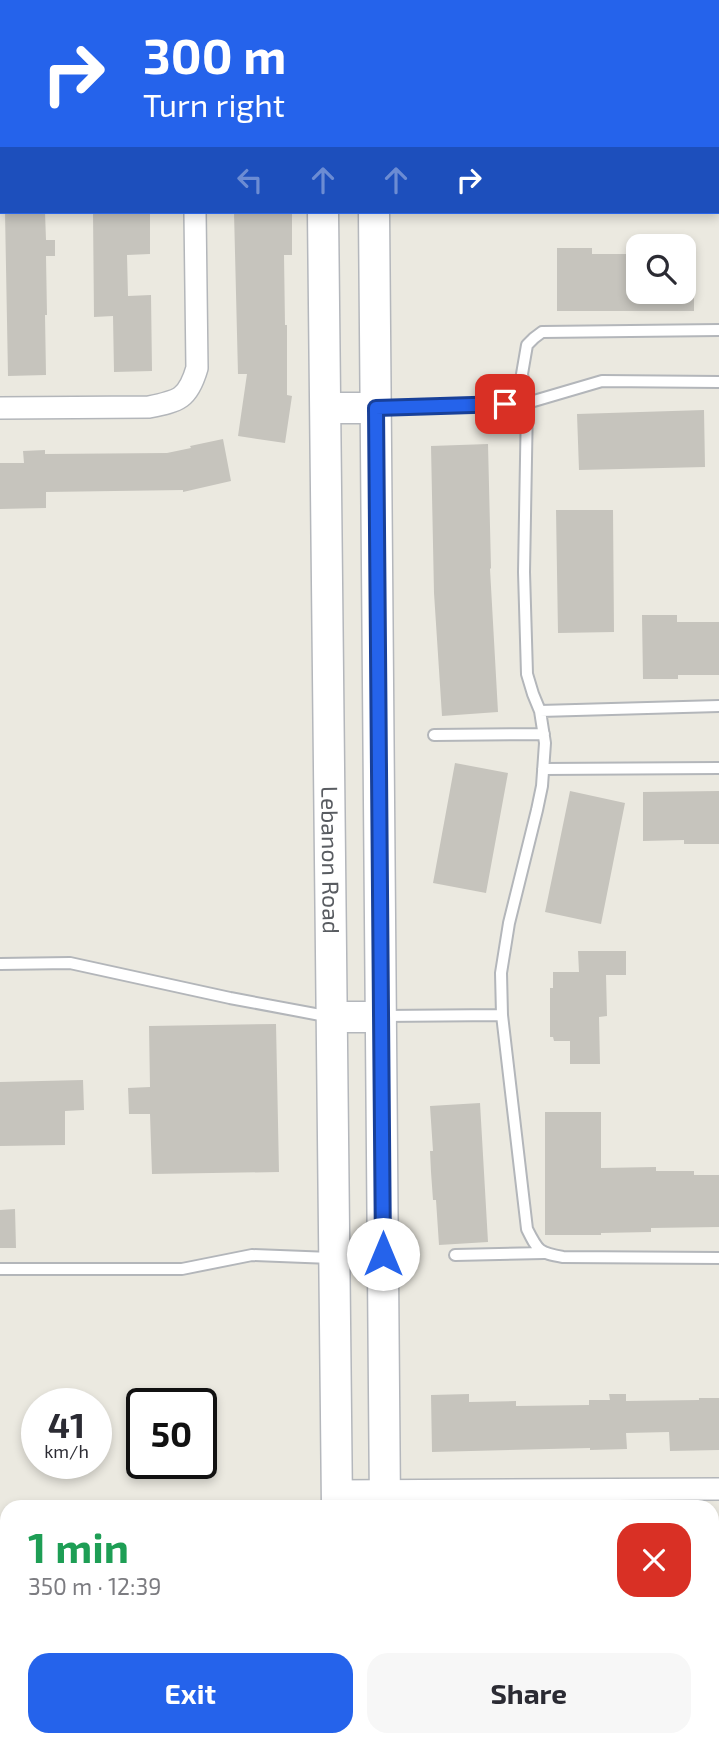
<!DOCTYPE html>
<meta charset="utf-8">
<style>
:root{--surface:#fff;--page:#f7f7f7;--text:#2b2b33;--muted:#7c7c81;--accent:#2563eb}
body{margin:0;font-family:"Exo 2",sans-serif;background:var(--page);color:var(--text);height:100vh;display:flex;flex-direction:column;font-size:26px;white-space:nowrap}
*{box-sizing:border-box;margin:0}
p{font-size:23px;color:var(--muted)}
.icon{flex:none;width:38px;height:38px;fill:none;stroke:currentColor;stroke-width:2;stroke-linecap:round;stroke-linejoin:round}
.map{position:relative;flex:1;overflow:hidden}
.sheet{position:absolute;left:0px;top:1500px;width:719px;height:247px;display:flex;flex-direction:column;background:var(--surface);border-radius:21px 21px 0 0;box-shadow:0 4px 10px #0003}
.sheet>*{flex:none}
.guide{position:absolute;left:0px;top:0px;width:719px;height:214px;box-shadow:0 4px 10px #0003;background:#2563eb;color:#fff;overflow:hidden}
.controls{position:absolute;left:626px;top:234px;display:grid;gap:14px}
.controls a{display:grid;place-items:center;width:70px;height:70px;border-radius:14px;background:var(--surface);box-shadow:0 4px 10px #0003;font-size:35px}
.speed{position:absolute;left:21px;top:1388px;display:flex;gap:14px;font-size:35px;font-weight:700;text-align:center}
.speed>*{display:grid;place-content:center;width:91px;height:91px;border-radius:50%;background:var(--surface);box-shadow:0 4px 10px #0003;line-height:1}
.speed small{font-size:18px;font-weight:400}
.speed .limit{border:4px solid #111;border-radius:10px;background:#fff;color:#111}
.pin{position:absolute;display:grid;place-items:center;width:60px;height:60px;color:#fff;margin:-30px;border-radius:14px;box-shadow:0 4px 10px #0006}
.me{position:absolute;width:77px;margin:-38px;rotate:0deg;stroke-linejoin:round;filter:drop-shadow(0 0 5px #0008)}
.turn{display:flex;align-items:center;gap:24px;height:147px;padding:0 28px;font-size:32px}
.turn .icon{width:91px;height:91px;stroke-width:2.5}
.turn b{display:block;font-size:49px;line-height:60px}
.lanes{display:flex;align-items:center;height:66px;padding:0 28px;background:#0003;justify-content:center;gap:35px;direction:ltr}
.lanes .off{opacity:.35}
.round{display:grid;place-items:center;flex:none;width:74px;height:74px;border-radius:21px;background:var(--page)}
.overview{display:flex;align-items:center;justify-content:space-between;height:119px;padding:0 28px}
h1{font-size:42px;font-weight:700;line-height:52px;color:#1e9e55}
.action{display:flex;gap:14px;margin-top:auto;padding:14px 28px}
.action a{flex:1;height:80px;border-radius:21px;background:var(--accent);color:#fff;font-size:28px;font-weight:700;line-height:80px;text-align:center}
.action a+a{background:var(--page);color:var(--text)}
.map>svg:first-child{display:block}
</style>
<div class="map">
<svg width="719" height="1746" viewBox="0 0 719 1746">
<rect width="100%" height="100%" fill="#ebe9e0"/>
<path fill="#a0d3fb" d="M402 0H719V207H718V2H402Z"/>
<path fill="#c6c4bd" d="M5 212H45L46 240H55V256H46L47 315H45L46 375 8 376Z
M93 212H150V254L127 255 128 296 151 295 152 371 114 372 113 316 94 317Z
M234 212H292V255H284L285 325H287V395L292 396 285 443 238 436 247 374H238Z
M557 248H592V254H639V292H694V311H557Z
M704 410 705 467 579 470 577 414Z
M223 439 231 481 183 492V490L46 492V508L0 509V463H24L23 451 45 450V454L167 453 191 448 190 446Z
M488 444 491 568 490 569 498 712 442 716 434 593 431 446Z
M556 510H613L614 632 558 633Z
M642 615H677V622H719V675H678V679H643Z
M455 763 508 773 486 893 433 883Z
M570 791 625 803 601 924 545 912Z
M719 791V844H684V840L643 841V792Z
M578 951H626V975H606L607 1016 599 1017 600 1064H570V1041H554L553 1037H550V988H553V972H579Z
M276 1024 279 1172 152 1174 150 1114H129L128 1088 150 1087 149 1026Z
M83 1080 84 1110 65 1111V1145L0 1146V1082Z
M480 1103 488 1242 439 1245 436 1200H433L431 1172 430 1151H433L430 1106Z
M545 1112H601V1168L656 1167V1171H694V1175H719V1227L651 1228V1232L601 1233V1235H545Z
M15 1209 16 1248H0V1210Z
M469 1394V1402L516 1401V1406L589 1405V1400H610L609 1394H626V1401L699 1400V1398H719V1450L670 1451 669 1432 626 1433 627 1449 590 1450V1448L432 1452 431 1395Z"/>
<g fill="none" stroke-linecap="round" stroke-linejoin="round">
<defs>
<path id="service" d="M719 330 542 332 534 338 527 345 522 374 527 403 524 572 527 674 533 694 540 711 545 743 542 786 537 810 509 923 501 973 502 1015 527 1229C538 1251 539 1253 563 1257L719 1258
M379 407 527 403 602 381 719 382
M540 711 719 706
M434 735 544 734
M543 769 719 768
M0 964 70 963 230 998 331 1017
M382 1016 502 1015
M455 1255 544 1253
M0 1269H182L252 1255 331 1258"/>
<path id="minor" d="M192 0V2
M0 408 149 407C179 401 188 399 197 368L195 212
M336 1491 719 1489
M546 1740V1746"/>
<g id="secondary">
<path d="M321 0V2"/>
<path d="M372 0V2"/>
<path id="s1" d="M323 212 337 1507"/>
<path d="M374 212 385 1507"/>
<path d="M326 408H376"/>
<path d="M332 1017H381"/>
<path d="M339 1740V1746"/>
<path d="M387 1740V1746"/>
</g>
</defs>
<use href="#service" stroke="#b3b6ba" stroke-width="14"/>
<use href="#minor" stroke="#b3b6ba" stroke-width="24"/>
<use href="#secondary" stroke="#b4b7bc" stroke-width="33"/>
<use href="#service" stroke="#fff" stroke-width="10"/>
<use href="#minor" stroke="#fff" stroke-width="21"/>
<use href="#secondary" stroke="#fff" stroke-width="30"/>
</g>
<g fill="none" stroke-linecap="round" stroke-linejoin="round">
<defs>
<path id="route" d="M383 1254 376 408 505 404"/>
</defs>
<use href="#route" stroke="#184099" stroke-width="18"/>
<use href="#route" stroke="#2563eb" stroke-width="12"/>
</g>
<g text-anchor="middle" stroke-width="5" stroke-linejoin="round" paint-order="stroke">
<g font-size="23" fill="#595c61" stroke="#fff">
<text dy="8" stroke="none"><textPath href="#s1" startOffset="648">Lebanon Road</textPath></text>
</g>
</g>
</svg>
<div class="controls">
<a><svg class="icon" aria-label="search" viewBox="0 0 24 24"><circle cx="10" cy="10" r="6"/><path d="M15 15l6 6"/></svg></a>
</div>
<div class="speed"><div>41<small>km/h</small></div><div class="limit">50</div></div>
<div class="pin" style="left:505px;top:404px;background:#d93025"><svg class="icon" aria-label="arrive" viewBox="0 0 24 24"><path d="M6 21V4h12l-3 4 3 4H6"/></svg></div>
<svg class="me" style="left:383px;top:1254px" viewBox="-20 -20 40 40"><circle r="19" fill="#fff"/><path d="M0-13L10 11 0 6-10 11z" fill="#2563eb"/></svg>
<div class="guide">
<div class="turn"><svg class="icon" aria-label="right" viewBox="0 0 24 24"><path d="M7 20v-9h11M14 6l5 5-5 5"/></svg><div><b>300 m</b>Turn right</div></div>
<div class="lanes"><svg class="icon off" aria-label="left" viewBox="0 0 24 24"><path d="M17 20v-9H6M10 6l-5 5 5 5"/></svg><svg class="icon off" aria-label="ahead" viewBox="0 0 24 24"><path d="M12 20V5M6 11l6-6 6 6"/></svg><svg class="icon off" aria-label="ahead" viewBox="0 0 24 24"><path d="M12 20V5M6 11l6-6 6 6"/></svg><svg class="icon" aria-label="right" viewBox="0 0 24 24"><path d="M7 20v-9h11M14 6l5 5-5 5"/></svg></div>
</div>
<section class="sheet">
<div class="overview"><div><h1>1 min</h1><p>350 m · 12:39</p></div><a class="round" style="background:#d93025;color:#fff"><svg class="icon" aria-label="close" viewBox="0 0 24 24"><path d="M6 6l12 12M18 6L6 18"/></svg></a></div>
<div class="action"><a>Exit</a><a>Share</a></div>
</section>
</div>
